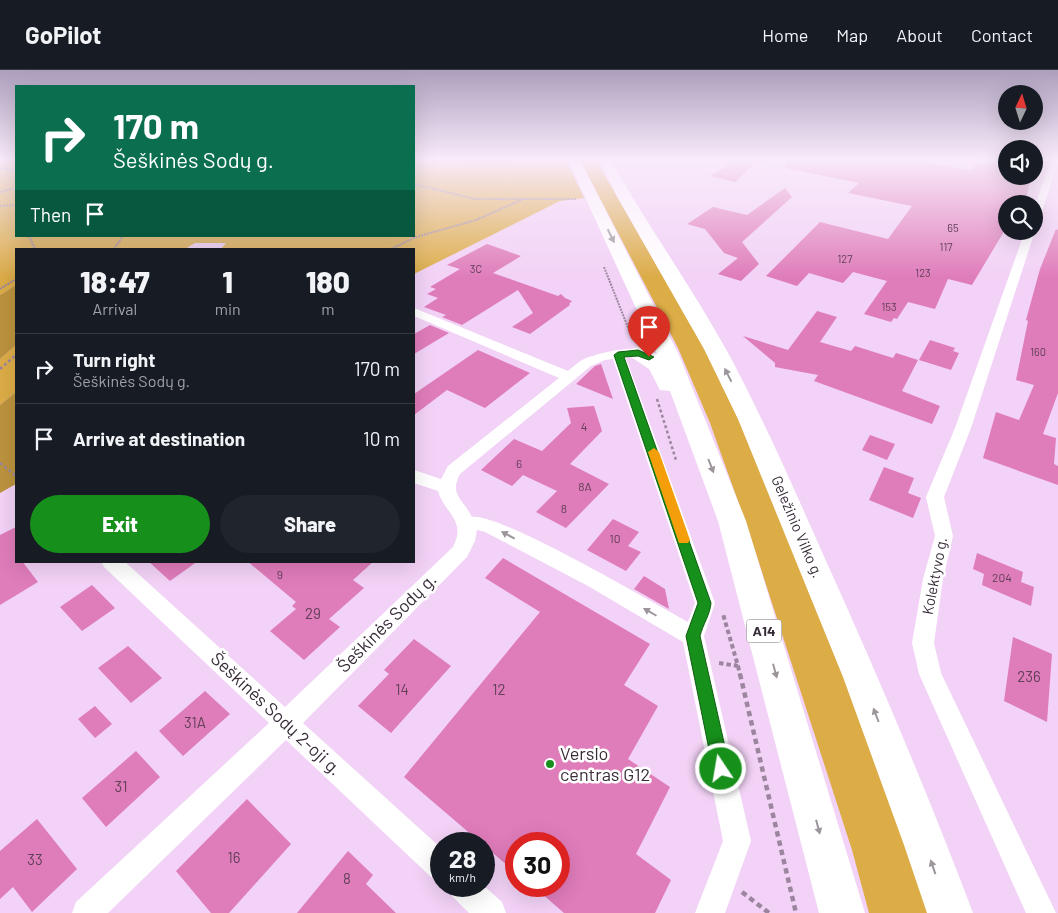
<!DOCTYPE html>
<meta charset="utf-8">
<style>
:root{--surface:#171b24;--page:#20242c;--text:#f1f3f6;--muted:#9ea1a6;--line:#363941;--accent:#178f1b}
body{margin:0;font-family:Barlow,sans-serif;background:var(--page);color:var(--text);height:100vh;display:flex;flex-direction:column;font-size:19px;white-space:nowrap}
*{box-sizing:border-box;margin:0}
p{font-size:16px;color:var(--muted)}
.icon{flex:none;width:28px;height:28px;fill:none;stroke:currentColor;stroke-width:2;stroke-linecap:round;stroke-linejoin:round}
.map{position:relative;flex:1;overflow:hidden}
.drawer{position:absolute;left:15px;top:178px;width:400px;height:315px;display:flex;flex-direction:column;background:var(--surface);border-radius:0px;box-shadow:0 5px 20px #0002}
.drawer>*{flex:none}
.hud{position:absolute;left:15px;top:15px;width:400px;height:152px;border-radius:0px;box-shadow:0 5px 20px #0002;background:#0b6e4f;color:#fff;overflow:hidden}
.needle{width:32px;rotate:4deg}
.controls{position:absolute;left:998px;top:15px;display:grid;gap:10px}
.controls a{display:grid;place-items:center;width:45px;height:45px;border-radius:50%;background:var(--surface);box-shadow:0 5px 20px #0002;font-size:25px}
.speed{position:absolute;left:430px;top:762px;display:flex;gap:10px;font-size:25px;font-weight:700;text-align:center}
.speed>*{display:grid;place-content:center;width:65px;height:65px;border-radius:50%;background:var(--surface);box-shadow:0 5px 20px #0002;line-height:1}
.speed small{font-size:12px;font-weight:400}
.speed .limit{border:8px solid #d22;background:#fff;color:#111}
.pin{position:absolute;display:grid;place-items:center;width:42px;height:42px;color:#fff;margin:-51px -21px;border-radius:50% 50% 50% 0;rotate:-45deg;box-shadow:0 0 5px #0007}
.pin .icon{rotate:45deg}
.me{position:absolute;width:55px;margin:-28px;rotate:348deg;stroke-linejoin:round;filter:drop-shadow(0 0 4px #0008)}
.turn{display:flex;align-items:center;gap:18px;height:105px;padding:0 15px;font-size:22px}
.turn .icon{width:65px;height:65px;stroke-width:2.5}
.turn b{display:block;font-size:35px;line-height:42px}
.then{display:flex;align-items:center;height:48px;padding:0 15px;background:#0003;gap:10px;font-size:19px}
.eta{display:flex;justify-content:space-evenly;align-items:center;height:85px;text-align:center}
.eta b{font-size:30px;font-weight:800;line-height:35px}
.action{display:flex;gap:10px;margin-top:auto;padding:10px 15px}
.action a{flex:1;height:58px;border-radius:30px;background:var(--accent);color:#fff;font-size:20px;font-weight:800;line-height:58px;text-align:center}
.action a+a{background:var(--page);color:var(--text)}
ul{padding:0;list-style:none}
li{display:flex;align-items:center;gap:15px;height:70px;padding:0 15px;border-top:1px solid var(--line)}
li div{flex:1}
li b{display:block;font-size:19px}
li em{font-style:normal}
header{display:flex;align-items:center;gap:30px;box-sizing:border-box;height:70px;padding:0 25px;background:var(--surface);border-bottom:1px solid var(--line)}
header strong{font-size:24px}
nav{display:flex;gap:28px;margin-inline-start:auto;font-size:18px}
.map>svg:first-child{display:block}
</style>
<header>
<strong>GoPilot</strong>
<nav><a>Home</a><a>Map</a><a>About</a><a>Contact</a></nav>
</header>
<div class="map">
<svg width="1058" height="843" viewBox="0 0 1058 843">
<rect width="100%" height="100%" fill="#f2d2f6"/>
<path fill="#dcac47" d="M0 90H16V166H414V91L496 96 509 95 512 93 509 90H566L584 128 560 131 414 204V179H221L226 173H195L185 179H16V215L0 225Z
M580 90H596L708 285 748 370 801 496 889 722 929 843H869L852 780 749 462 710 353 678 278Z
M16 275V322L0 335V289Z"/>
<path fill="#bc933e" d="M414 90H509L512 93 509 95 496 96Z
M16 215V275L0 289V225Z
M16 322V414L0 423V335Z"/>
<path fill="#df7cba" d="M736 90H758L735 112 710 106Z
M786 90H913L971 100 976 93 985 94 987 93 1006 96V106H1031L1025 134H1006V158L972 215 948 209 935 239 908 232 897 249 894 248 891 252 864 244 887 211 853 202 843 213 809 203 797 216 766 206 820 152 888 169 912 136 848 123 859 113 785 98Z
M785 118 792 127 742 172 759 194 741 211 718 204 738 188 724 183 705 159 687 154 713 137 747 145Z
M1056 159 1058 160V323L1043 364 1056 368 1054 394 1058 396V415L983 388 996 342 1019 350 1034 315 1016 310 1028 251 1026 250 1040 199Z
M487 174 521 186 493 203 558 226 561 224 565 228 572 231 569 234 570 235 530 264 512 257 533 243 518 220 462 255 442 247 446 245 424 237 438 228 427 224 436 219 430 217 460 199 447 195Z
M817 241 837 247 820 272 851 281 855 276 893 288 896 283 918 290 902 321 940 336 932 354 814 311 818 305 775 297V293L743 266 788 280Z
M430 255 449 263 414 284V264Z
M930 270 955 278 953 281 959 283 951 300 919 290Z
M478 280 530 303 485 338 447 320 414 345V324Z
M601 294 613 329 576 314 595 296Z
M594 336 602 361 570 394 609 414 566 458 536 442 557 421 523 405 512 416 481 400 514 369 542 381 571 353 567 338Z
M870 365 895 374 887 390 862 380Z
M884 397 914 408 908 423 921 428 913 448 869 430Z
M613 449 639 462 628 476 641 482 626 501 587 480Z
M16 457V491H22L38 512 0 535V465Z
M977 483 1023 502 1021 512 1034 517 1031 536 982 515 984 504 973 499Z
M503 488 650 574 624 615 658 636 628 689 670 717 636 784 671 810 655 843H564L533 816H559V774H516V803L404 707 540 542 485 508Z
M148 491H198L170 511Z
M247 491H374L353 510 364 518 329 549 340 557 304 590 270 561 296 539 292 536 296 532Z
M644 506 665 519 669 539 634 519Z
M92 515 115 538 82 561 60 537Z
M1013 567 1052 584 1047 652 1004 631Z
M414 569 451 596 391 663 358 636 389 604 384 600Z
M128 576 162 608 131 633 98 598Z
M205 621 230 644 183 686 159 661Z
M95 636 112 654 95 668 78 649Z
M136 681 160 707 106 757 82 728Z
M247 729 291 774 229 843H211L176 801Z
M37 749 77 799 32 842 13 817 0 829V781Z
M348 781 373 805 366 814 396 843H297Z"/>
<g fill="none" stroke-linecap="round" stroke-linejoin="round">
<path stroke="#9c869f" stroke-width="2" stroke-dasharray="2 1" stroke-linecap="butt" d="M0 99H16
M414 114 475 129H576
M0 122 16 118
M0 136 16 135
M29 166 35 179
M114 179 123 166
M391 179 416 167 476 150 521 130
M604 197 633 270
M0 219 16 209"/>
<path stroke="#9c869f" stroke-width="2.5" stroke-dasharray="3 2.5" stroke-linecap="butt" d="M0 299 16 285
M657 329 676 390
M0 393 16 406"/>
<path stroke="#9c869f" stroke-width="4" stroke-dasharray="4.5 3" stroke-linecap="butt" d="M719 593 738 596 723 544
M738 596 740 605"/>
<path stroke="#9c869f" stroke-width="4.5" stroke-dasharray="5.5 4" stroke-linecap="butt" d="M740 604 796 843
M742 822 769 843"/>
<path fill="#fff" fill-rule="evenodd" d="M1051 90H1058V93L1039 150 1034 153V137Z
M1034 159 1035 161 971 358 944 427 953 466 943 509 934 573 941 603 1056 843H1026L919 604 912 573 923 509 935 466 926 427 955 358 1025 161H1034Z
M414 238 568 301C573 297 578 292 584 289 595 284 636 273 645 283L643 286 626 288 715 533 704 566 751 771 725 843H695L723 771 683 572 588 516 485 462 477 460 475 471 467 487 303 653 441 778V811L431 807 286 670 108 843H72L76 832 269 653 104 497 101 491H124L285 637 453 477C467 450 444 443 438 421L414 413V400L441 409 448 396 559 308 414 246ZM613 289 695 533 688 552C655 534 499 442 472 447 463 429 449 425 460 404L591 296 605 290Z
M448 816H484L502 832 506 843H469L452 826Z"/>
<path fill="#fff" fill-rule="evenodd" d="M568 90H580L679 285 746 451 865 843H819L718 451 670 321 660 320 649 299 631 287 627 283 631 279 638 277 657 284Z
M599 90H611C647 155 691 216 727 281 762 346 792 414 822 482 876 601 927 721 973 843H927L904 775 843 607 738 349 704 279 618 128Z"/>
</g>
<defs><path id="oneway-solid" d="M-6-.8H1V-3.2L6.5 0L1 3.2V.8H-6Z" transform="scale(1.25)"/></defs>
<g fill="#9c969c">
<use href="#oneway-solid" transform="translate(611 166) rotate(64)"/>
<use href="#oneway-solid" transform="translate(728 305) rotate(-117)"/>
<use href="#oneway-solid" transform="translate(711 396) rotate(69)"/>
<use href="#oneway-solid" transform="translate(508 465) rotate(-152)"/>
<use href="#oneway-solid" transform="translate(650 542) rotate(-150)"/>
<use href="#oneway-solid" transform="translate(775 601) rotate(75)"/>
<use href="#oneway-solid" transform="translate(876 645) rotate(-111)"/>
<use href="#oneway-solid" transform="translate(818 757) rotate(75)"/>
<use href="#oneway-solid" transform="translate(933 797) rotate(-109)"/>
</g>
<linearGradient id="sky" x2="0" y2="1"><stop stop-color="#ac9fbd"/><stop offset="0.43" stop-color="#f9ebfb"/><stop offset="1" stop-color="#f9ebfb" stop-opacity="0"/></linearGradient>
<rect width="1058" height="208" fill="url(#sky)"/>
<path fill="#178f1b" stroke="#0f5d12" d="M638 280 654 287 649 290 638 286 624 287 711 533C710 545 703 554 700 566L730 699 727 705 721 707 716 705 713 699 686 566 698 533 614 285 618 282Z"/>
<path fill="#f59e0b" d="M654 378 659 382 690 470 688 473H679L678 470 648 382Z"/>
<circle fill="#178f1b" stroke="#fff" stroke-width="2" cx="550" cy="694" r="5"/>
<g text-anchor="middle" stroke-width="5" stroke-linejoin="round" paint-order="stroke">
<g font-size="11" fill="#624059">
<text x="953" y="162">65</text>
<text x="946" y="181">117</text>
<text x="845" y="193">127</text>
<text x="476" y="203">3C</text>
<text x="923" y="207">123</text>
<text x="889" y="241">153</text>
<text x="1038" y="286">160</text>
</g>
<g font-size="12" fill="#624059">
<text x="584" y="361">4</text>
<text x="519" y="398">6</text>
<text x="585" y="421">8A</text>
<text x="564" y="443">8</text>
<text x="615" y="473">10</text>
<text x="280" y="509">9</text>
<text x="1002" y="512">204</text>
</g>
<rect fill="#fff" stroke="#746b74" stroke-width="1" x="746.5" y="549.5" width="35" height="23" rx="4"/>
<g font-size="14" font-weight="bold" fill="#382c39">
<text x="764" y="566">A14</text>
</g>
<g font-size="15" fill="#382c39" stroke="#fff">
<text transform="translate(797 457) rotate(67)" y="5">Geležinio Vilko g.</text>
<text transform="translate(935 506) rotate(-79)" y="5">Kolektyvo g.</text>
</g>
<g font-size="15" fill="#624059">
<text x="313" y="549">29</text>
<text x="1029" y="612">236</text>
<text x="402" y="625">14</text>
<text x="499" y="625">12</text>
<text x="195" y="658">31A</text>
<text x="121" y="722">31</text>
<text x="234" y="793">16</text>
<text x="35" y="795">33</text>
<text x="347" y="814">8</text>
</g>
<g font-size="18" fill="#382c39" stroke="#fff">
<text transform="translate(387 553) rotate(-45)" y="6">Šeškinės Sodų g.</text>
<text transform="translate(276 644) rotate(43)" y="6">Šeškinės Sodų 2-oji g.</text>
</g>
<g font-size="18" fill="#382c39" stroke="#fff" text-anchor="start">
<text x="560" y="690">Verslo<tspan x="560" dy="21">centras G12</tspan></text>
</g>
</g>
</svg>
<div class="controls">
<a><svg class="needle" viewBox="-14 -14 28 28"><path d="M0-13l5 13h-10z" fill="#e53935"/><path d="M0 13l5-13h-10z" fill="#9ea1a6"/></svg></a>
<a><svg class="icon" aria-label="sound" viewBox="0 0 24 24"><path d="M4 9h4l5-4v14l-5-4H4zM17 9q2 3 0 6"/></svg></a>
<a><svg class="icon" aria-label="search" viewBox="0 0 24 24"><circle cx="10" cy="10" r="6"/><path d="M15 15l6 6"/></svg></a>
</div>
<div class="speed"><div>28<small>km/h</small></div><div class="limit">30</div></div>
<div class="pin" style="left:649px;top:287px;background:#d93025"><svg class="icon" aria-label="arrive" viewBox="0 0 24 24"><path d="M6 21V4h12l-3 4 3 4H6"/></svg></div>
<svg class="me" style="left:721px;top:699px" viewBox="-20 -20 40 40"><circle r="17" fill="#178f1b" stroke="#fff" stroke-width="3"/><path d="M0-11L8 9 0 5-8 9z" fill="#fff"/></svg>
<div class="hud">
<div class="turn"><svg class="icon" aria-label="right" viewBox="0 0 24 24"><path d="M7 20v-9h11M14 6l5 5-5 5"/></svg><div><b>170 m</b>Šeškinės Sodų g.</div></div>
<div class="then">Then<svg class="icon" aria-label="arrive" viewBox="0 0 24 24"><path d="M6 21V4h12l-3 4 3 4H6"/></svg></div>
</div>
<section class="drawer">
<div class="eta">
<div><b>18:47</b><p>Arrival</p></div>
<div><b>1</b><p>min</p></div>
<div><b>180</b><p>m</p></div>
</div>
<ul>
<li><svg class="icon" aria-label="right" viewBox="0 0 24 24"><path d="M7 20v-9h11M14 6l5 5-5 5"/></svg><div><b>Turn right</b><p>Šeškinės Sodų g.</p></div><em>170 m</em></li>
<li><svg class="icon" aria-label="arrive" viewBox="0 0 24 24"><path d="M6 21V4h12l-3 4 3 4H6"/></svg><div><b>Arrive at destination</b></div><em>10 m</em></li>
</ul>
<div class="action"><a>Exit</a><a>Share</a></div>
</section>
</div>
